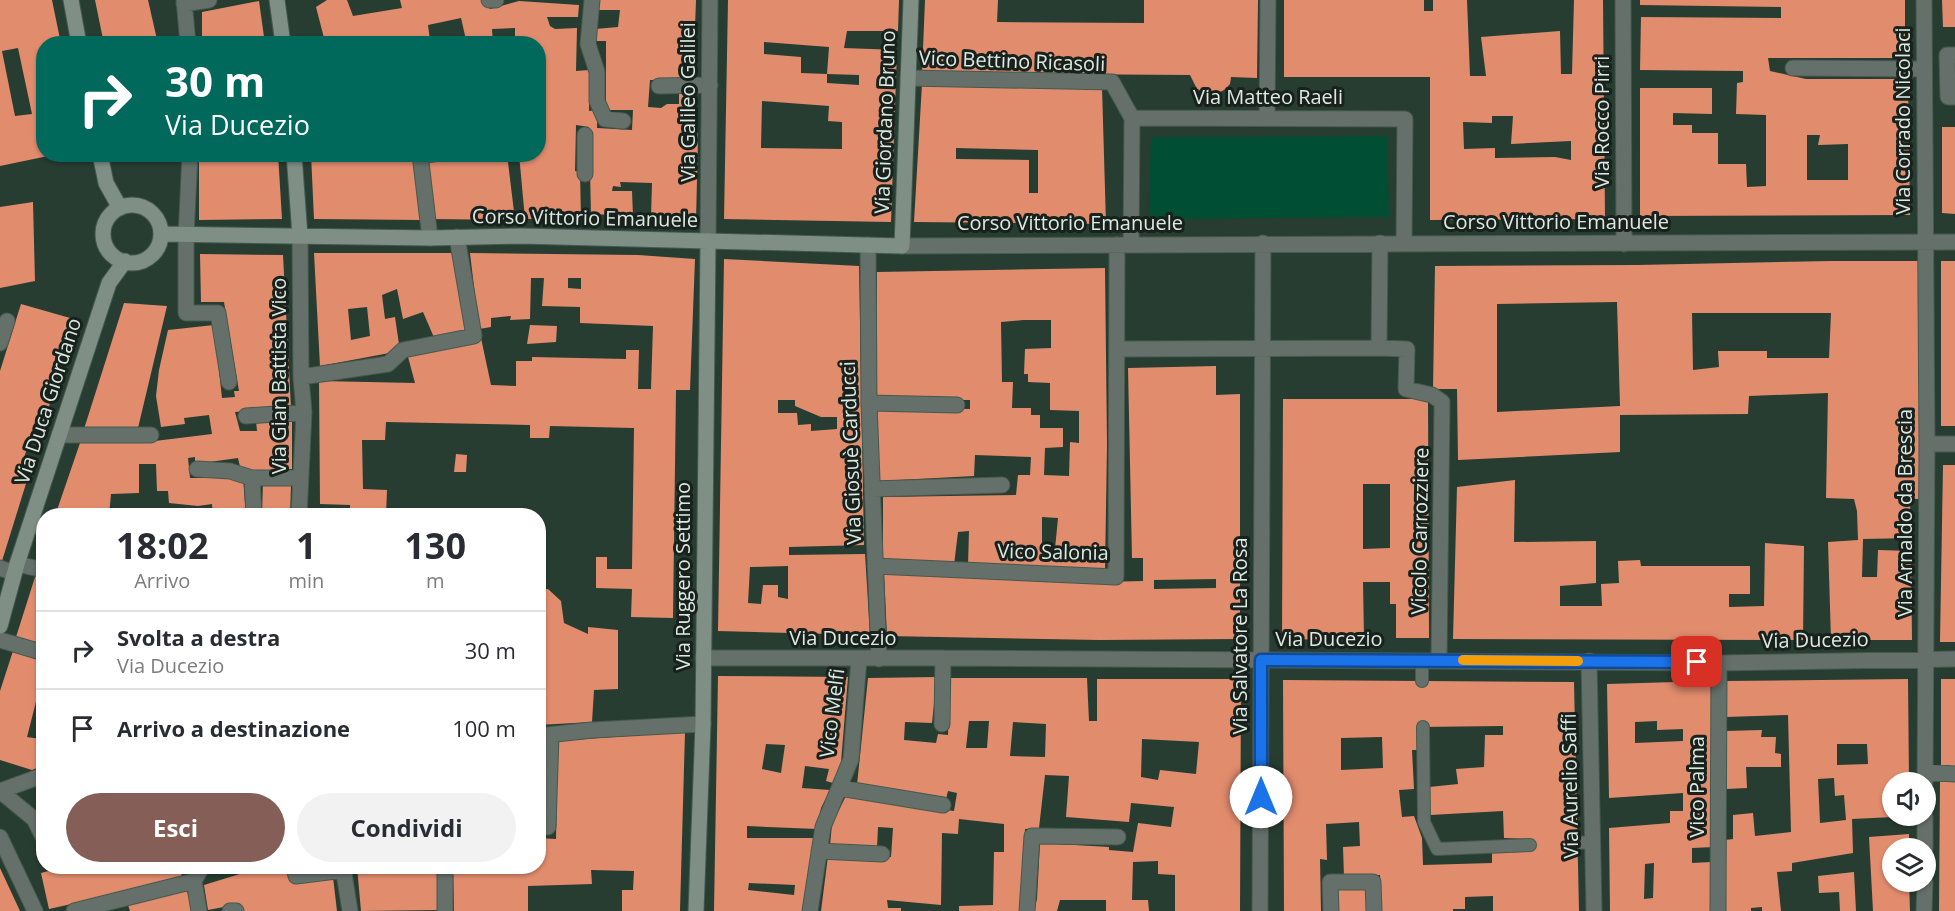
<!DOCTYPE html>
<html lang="it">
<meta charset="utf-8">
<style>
:root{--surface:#fff;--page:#f2f2f3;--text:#2b2b33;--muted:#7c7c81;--line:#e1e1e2;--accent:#855f57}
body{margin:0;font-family:"Open Sans",sans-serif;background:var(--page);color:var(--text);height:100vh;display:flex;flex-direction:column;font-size:22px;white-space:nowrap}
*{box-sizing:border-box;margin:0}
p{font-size:20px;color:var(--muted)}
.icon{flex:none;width:33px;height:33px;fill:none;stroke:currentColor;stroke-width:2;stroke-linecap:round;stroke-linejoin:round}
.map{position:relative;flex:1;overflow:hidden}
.panel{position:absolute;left:36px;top:508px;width:510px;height:366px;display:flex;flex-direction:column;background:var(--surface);border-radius:24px;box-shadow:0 2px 4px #0004}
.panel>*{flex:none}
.banner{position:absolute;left:36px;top:36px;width:510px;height:126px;border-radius:24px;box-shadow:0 2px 4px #0004;background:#00695c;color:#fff;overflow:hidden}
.fabs{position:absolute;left:1882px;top:772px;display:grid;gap:12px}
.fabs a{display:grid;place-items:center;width:54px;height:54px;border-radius:50%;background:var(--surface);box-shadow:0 2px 4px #0004;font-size:30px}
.pin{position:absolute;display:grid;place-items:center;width:51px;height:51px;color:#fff;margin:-26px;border-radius:12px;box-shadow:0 3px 9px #0006}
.me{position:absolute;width:66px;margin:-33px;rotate:0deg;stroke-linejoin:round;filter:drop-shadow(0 0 4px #0008)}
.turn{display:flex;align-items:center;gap:21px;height:126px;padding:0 30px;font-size:27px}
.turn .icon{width:78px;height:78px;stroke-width:2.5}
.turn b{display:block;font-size:42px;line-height:51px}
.eta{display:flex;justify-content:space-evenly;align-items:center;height:102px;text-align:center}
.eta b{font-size:36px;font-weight:700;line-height:42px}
.primary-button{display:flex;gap:12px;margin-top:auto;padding:12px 30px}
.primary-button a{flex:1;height:69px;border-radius:36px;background:var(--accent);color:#fff;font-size:24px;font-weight:700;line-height:69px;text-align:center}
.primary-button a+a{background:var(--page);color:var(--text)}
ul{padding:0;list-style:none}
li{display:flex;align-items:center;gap:18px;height:78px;padding:0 30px;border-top:2px solid var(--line)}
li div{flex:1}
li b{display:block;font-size:22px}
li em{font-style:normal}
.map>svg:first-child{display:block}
</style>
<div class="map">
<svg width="1955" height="911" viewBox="0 0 1955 911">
<rect width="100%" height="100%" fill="#283d32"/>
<path fill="#004f34" d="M1387 136 1389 217 1149 219 1151 137Z"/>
<path fill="#e28c6e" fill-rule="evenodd" d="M0 0H52L61 44H44V154L48 156 0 166ZM18 48 32 114 15 116 2 51Z
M95 0H148L158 44H104Z
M327 0H347L353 16 402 8 400 0H482L490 9 519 1 579 5 578 17H547L550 26 555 29 577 28 576 71 589 70V111L597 110V128L632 130 633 110H606V41H594L595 29 618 27 620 10H597L599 0H696L693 81 650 80 648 107 661 108 667 104H679V89L694 90V111L698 138 696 220 651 217 652 183 620 182 621 187 613 186 612 191H632L633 216 591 214 589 127 576 125 575 171 580 172 581 219H525L519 154H538V44H515V28L492 29 493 44H467L461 18 428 25 430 41 422 44H306L324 38 316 7Z
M728 0H899L898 31H847L844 48 897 50 891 222 724 219ZM764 42 829 47 827 74 859 75V85L827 83V74L801 73V57L764 54ZM762 101 829 106 828 121 842 122V149L761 148Z
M925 0H998L997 22 1144 23V0H1258L1257 78 1231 77 1230 84 1224 90 1216 94H1210L1197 89 1190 75 922 73Z
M1284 0H1424V11H1433V0H1467L1470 76H1486L1481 37 1560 31 1561 74H1572L1574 0H1603L1605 219 1430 220V77H1284ZM1492 116H1513L1511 144 1571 141V160L1555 157 1495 158V148L1464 149 1463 122 1492 123Z
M1640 0H1905V58H1768L1770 71 1806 79H1908L1910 215 1640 216V88H1712V114L1673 113V125H1692V133H1718V164H1746L1747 187 1766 186V115L1736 114 1737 83 1743 82V71L1640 70 1641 17 1781 18V7L1640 5ZM1807 135H1820L1818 145 1848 144V180H1807Z
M1942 0H1955V27H1943Z
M259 1 265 44H202V12Z
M922 84 1102 87 1106 224 914 222ZM956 148 1038 150V193H1029V160L956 159Z
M1942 127H1955V214L1942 213Z
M199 154H278L282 219 199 220Z
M311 154H414L423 220 314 219Z
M448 154H507L515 220 433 219 426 163 449 161Z
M33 202 35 281 0 288V207Z
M314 253H453L466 336 436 342 423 312 403 319 397 289 382 295 385 319 395 317 400 351 320 366ZM367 307 370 336 351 340 348 309Z
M470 253 638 255 695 259 690 390H676L673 618 631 617 632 589 596 588V557H607V569H632L634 428 550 426 549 438H530V425L386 422 385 440H362L363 489 387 490 386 516H350V505L320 504 319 381 415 383 407 353 481 338 491 385 516 386V361H532V357L626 359V350H639L638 389H651L653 326 580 323V307L542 306 544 278H531L530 319 510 320 511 316 491 318V327L479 329ZM568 278H581V289L568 288Z
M200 254 283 255 291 408 235 412 240 431H257L256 420 292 418V469L241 471 238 458 195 464V457L188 458 190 478H243L246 516H213L212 504 198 506 169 503 168 491H157L156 464H139V493L111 494 109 516H55L80 443 155 441 212 434 209 415 184 418 185 424 161 427 156 396 159 370 168 330 214 325 222 398 235 397 234 391H239L224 302H201Z
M724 259 859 266 864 545 789 547V555L865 554 870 635 718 631ZM778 400H795V406L821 417H837V429L811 431V424L798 425 797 413H778ZM788 566V599L778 597V585H763L761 604 748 603 750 567Z
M1831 261H1919L1920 499H1910L1911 538 1863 539 1862 577H1877L1878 550 1911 551 1912 640H1831L1828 542 1858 540 1857 511 1854 499 1826 498 1828 393 1749 396 1748 414 1620 415V452L1458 460 1457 389H1433L1435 266 1637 265ZM1617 302 1620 406 1497 412V304ZM1692 313H1831L1829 358H1767V351H1718L1719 367 1693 370Z
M1941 261H1955V426H1941Z
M1105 268 1107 444 1105 571 968 565 969 531 958 532 954 565 883 561V497L1016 495 1018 475H1030L1031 457 975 455 974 476 879 481 877 407 970 409V400H876L877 272ZM1023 320H1051V348L1025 349 1024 374H1028V382L1050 383V410L1079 411V443L1070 442 1069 476 1044 475 1045 448 1063 447V428H1040V415H1031V408H1012L1013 382H1002L1001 322ZM1042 517 1058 518 1055 549H1042Z
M124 303 167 306 138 428 84 429Z
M21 304 77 320 43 425 35 422 24 458 33 461 2 561H0V371Z
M530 325 557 326 556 342 527 344Z
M1216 366V395L1240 394V639L1100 640 887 636 884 573 1102 582 1143 581V558H1132L1128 368ZM1216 579V588L1154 589V580Z
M1283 399H1428L1429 638H1396V604H1390V582H1363L1364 638 1282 640ZM1363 484H1390V548L1363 549Z
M456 454 467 455 466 472H454Z
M1943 465H1955V642H1940Z
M1515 480 1514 542 1596 541V583L1560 586V606H1602L1601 584 1619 583 1618 561 1640 560 1641 566H1750V594H1729V607L1764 606 1765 543 1804 546 1803 640 1453 639 1457 487Z
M263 482 291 485 290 516H262Z
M36 574 44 576V646L16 637Z
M548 589 561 601 564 623 588 634V627L618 630V689L594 690 592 722 538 725V590Z
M13 651 44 659V700L37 698 27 737 40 739 44 737V765L32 770 0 760V691Z
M718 676 848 677 841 762 833 783 826 781 829 769 805 766 802 788 830 790 821 808 817 829 747 826V838H814L802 911H714ZM766 744 785 745 781 773 762 769ZM749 883 795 885 794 895 748 890Z
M938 677V704H934L932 723 905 722 904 740 936 743 938 734 948 735 950 678H1087L1089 721H1097V679H1241L1240 911H1175V875L1158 874V861L1133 862 1132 900H1148L1149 911H1106V900H1060L1057 911H1034L1037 899 1040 843 1109 847V850L1133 852 1138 823 1171 827 1174 807 1131 803 1129 822 1066 817 1069 776 1045 775 1039 828 1025 829 1021 911H959V906L993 905 994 852H1004V824L959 819 958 834 942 833 941 905 887 900 888 908H901V911H821L828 856 891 857 893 828 878 827 877 848 830 846 832 824 846 796 954 811 957 793 948 791 946 799 857 785 868 678ZM969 721H989L987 748H966ZM1013 722 1046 724 1045 757 1010 756ZM1142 739 1199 742 1196 774 1160 770 1158 780 1141 777Z
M1908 679 1909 783H1893V817L1852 819 1853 853 1792 863V871L1777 872 1781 911H1762V907L1751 908V911H1725V840L1733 839V815L1753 813 1755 836 1791 832 1788 715 1725 717V681ZM1837 744H1867L1868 764 1837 765ZM1834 778 1835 796 1844 795 1846 820 1820 823 1818 779Z
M1941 679H1955V768H1941Z
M1283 680 1574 682 1579 911H1493V896L1465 897V909H1453V911H1381L1380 875 1344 877 1343 847 1360 846 1359 822 1326 824 1327 860 1320 859 1321 911H1284ZM1503 726V735H1485L1484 767 1456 769 1458 784 1429 787 1430 815 1503 811 1504 838 1530 839V851L1492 852V863L1423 865 1422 838 1414 816 1402 817 1399 790 1414 789 1412 750H1419L1418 727ZM1382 737 1383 768 1341 770V738Z
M1711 681 1714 847 1692 848V863L1711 862V911H1610L1609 828 1670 823V811H1683V793L1609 798 1607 684ZM1657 721V730L1683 729V741L1635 743V722ZM1654 863 1653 898 1644 899 1645 864Z
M1762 730 1761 737H1776L1775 753 1781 754V767H1746L1747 788 1726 789V731Z
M685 732 680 911H622V890H633L634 871 591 870 592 884 528 886V911H454L453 867H538V838L556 839 558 741Z
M544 743 542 817H538V744Z
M1940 780H1955V911H1939Z
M1909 834V849H1893V882H1909L1910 911H1873L1869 837Z
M63 867H179L183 879 49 909 41 873Z
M256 867H288L333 877 337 911H242L229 906 208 910 204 885 256 869Z
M357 867H383V869H392L391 867H437L438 910 361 911Z
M0 868 13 896 20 911H0Z
M1854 872 1856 911H1840L1839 892 1819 893 1818 876Z
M186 888 193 911H130L128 905Z
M1338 889H1368V911H1338Z"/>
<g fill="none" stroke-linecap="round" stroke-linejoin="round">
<defs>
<path id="lane" d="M1422 660V681
M1423 727 1424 822 1437 849 1530 845
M1577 843 1592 842"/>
<path id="street" d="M184 0 188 44
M489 0H496
M592 0 588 44 597 72V101L605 119 623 121
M1623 0 1624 244
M1924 0 1927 444 1925 783
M184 4 209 0
M1955 55H1947L1948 97H1955
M1793 68 1924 69
M908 78 1112 82 1132 118
M659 86 710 85
M1267 118 1268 0
M585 135V174
M190 154 186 236V313H218L229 382
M420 154 430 238
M708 241 710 0
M1131 244 1132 118 1405 119 1404 243
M868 245 869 403 879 659
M902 246C1253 243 1604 244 1955 242
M0 343 7 321
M1379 348 1407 349 1406 389 1432 395 1442 402 1439 660
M1117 349 1379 348 1380 243
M301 377 388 364 403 350 474 336 457 237
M869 403 957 405
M246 416 304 412
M59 435H151
M1927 444H1955
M197 469 230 471 252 478
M872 489 1002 485
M254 516 252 478H300
M299 516 304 412 301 377 300 236
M17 564 44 570
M875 566 1116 577 1117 245
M0 568 14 573
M0 640 44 653
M703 658H943L1719 663 1955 659
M1589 661 1594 911
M942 724 943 658
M538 736 592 730 703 724
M1925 772 1955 774
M840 788 943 805
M0 791 34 819 44 839
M0 791 44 775
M538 828 548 827 551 735
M0 837 35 911
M1925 849V816
M819 851 882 854
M294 867 296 876 344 870
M343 867 350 911
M445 867V911
M74 911 194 881
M199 911 194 881 202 867
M230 911H236
M810 911 823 827 851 759 859 659
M1027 911 1032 836 1118 837
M1260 911 1263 243
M1331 911 1330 882H1373L1374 911
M1718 911 1719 663
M1924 911 1925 882"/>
<path id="secondary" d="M71 0 79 44
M277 0 283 44
M100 154 106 183 120 208
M294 154 300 236
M103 234a29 29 0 1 1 58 0a29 29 0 1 1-58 0Z
M161 234 430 238 521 236 902 246 911 0
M0 626 17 564 109 283 125 261
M696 911 703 724 708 241"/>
</defs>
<use href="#lane" stroke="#45594e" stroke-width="14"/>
<use href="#street" stroke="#45594e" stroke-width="17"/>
<use href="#secondary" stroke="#45594e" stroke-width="17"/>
<use href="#lane" stroke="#66706a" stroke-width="12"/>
<use href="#street" stroke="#66706a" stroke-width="15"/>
<use href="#secondary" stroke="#7f8f86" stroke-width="15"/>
</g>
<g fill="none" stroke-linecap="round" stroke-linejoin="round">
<defs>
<path id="route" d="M1261 797V660L1697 662"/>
</defs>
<use href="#route" stroke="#114b97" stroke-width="15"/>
<use href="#route" stroke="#1a73e8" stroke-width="10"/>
<path stroke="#f59e0b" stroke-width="10" d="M1463 660 1578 661"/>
</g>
<g text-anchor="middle" stroke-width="6" stroke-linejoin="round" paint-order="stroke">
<g font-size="20" fill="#dce9e2" stroke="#18211c">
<text transform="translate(1012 61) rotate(2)" y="7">Vico Bettino Ricasoli</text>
<text x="1268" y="104">Via Matteo Raeli</text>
<text transform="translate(688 102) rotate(-90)" y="7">Via Galileo Galilei</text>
<text transform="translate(1903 121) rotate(-90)" y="7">Via Corrado Nicolaci</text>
<text transform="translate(885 122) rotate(-88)" y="7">Via Giordano Bruno</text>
<text transform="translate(1602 122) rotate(-90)" y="7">Via Rocco Pirri</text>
<text transform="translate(585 218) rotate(1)" y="7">Corso Vittorio Emanuele</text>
<text x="1556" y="229">Corso Vittorio Emanuele</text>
<text x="1070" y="230">Corso Vittorio Emanuele</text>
<text transform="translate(279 376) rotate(-90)" y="7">Via Gian Battista Vico</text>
<text transform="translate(48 401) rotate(-72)" y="7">Via Duca Giordano</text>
<text transform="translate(851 453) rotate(-92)" y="7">Via Giosuè Carducci</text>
<text transform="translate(1905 513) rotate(-90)" y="7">Via Arnaldo da Brescia</text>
<text transform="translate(1420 531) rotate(-89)" y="7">Vicolo Carrozziere</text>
<text transform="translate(1053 552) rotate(1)" y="7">Vico Salonia</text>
<text transform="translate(683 576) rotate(-90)" y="7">Via Ruggero Settimo</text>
<text transform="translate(1240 636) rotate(-90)" y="7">Via Salvatore La Rosa</text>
<text x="843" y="645">Via Ducezio</text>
<text x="1329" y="646">Via Ducezio</text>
<text transform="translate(1815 640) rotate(-1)" y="7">Via Ducezio</text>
<text transform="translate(832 713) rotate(-83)" y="7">Vico Melfi</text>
<text transform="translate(1570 786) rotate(-91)" y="7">Via Aurelio Saffi</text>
<text transform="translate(1697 787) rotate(-90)" y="7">Vico Palma</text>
</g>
</g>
</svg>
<div class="fabs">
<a><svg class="icon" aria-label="sound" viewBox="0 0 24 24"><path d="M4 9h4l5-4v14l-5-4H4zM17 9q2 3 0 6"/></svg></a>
<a><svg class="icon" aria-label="layers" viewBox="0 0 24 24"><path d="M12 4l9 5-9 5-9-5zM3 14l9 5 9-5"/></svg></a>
</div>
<div class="pin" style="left:1697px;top:662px;background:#d93025"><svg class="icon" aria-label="arrive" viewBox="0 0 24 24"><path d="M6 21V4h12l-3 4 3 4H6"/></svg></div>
<svg class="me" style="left:1261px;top:797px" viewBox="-20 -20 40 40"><circle r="19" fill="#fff"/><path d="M0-13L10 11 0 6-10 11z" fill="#1a73e8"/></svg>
<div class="banner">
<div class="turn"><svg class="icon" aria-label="right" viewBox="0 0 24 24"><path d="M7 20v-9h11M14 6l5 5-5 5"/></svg><div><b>30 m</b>Via Ducezio</div></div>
</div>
<section class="panel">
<div class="eta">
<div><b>18:02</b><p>Arrivo</p></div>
<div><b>1</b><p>min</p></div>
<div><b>130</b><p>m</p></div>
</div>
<ul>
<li><svg class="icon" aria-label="right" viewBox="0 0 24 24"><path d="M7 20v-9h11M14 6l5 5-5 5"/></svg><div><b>Svolta a destra</b><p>Via Ducezio</p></div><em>30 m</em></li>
<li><svg class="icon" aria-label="arrive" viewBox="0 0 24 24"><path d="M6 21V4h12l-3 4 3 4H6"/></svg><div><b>Arrivo a destinazione</b></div><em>100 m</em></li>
</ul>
<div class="primary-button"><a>Esci</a><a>Condividi</a></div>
</section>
</div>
